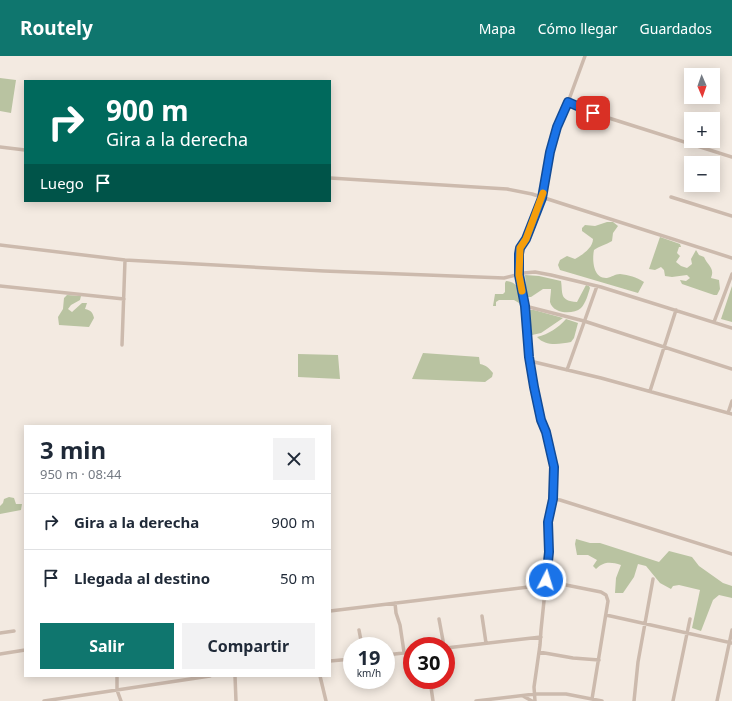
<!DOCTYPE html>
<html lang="es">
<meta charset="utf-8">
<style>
:root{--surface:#fff;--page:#f2f2f3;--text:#1f2937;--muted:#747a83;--line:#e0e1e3;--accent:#0f766e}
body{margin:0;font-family:"Noto Sans",sans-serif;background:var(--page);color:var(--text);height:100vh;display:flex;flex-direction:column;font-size:15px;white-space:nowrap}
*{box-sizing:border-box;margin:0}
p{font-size:13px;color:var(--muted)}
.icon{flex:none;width:22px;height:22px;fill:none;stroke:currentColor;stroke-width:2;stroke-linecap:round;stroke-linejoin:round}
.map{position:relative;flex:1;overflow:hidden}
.details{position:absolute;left:24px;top:369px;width:307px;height:252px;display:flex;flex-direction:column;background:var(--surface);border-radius:0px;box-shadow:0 2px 10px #0003}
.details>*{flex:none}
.top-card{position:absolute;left:24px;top:24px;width:307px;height:122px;border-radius:0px;box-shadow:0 2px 10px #0003;background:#00695c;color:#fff;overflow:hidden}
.needle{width:26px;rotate:178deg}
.fabs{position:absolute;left:684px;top:12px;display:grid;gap:8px}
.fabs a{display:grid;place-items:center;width:36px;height:36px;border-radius:0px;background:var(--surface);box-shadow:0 2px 10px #0003;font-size:20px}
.speed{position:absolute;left:343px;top:581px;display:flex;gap:8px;font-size:20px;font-weight:700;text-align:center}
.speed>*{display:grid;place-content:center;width:52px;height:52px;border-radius:50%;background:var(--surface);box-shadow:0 2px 10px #0003;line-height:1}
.speed small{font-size:10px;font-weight:400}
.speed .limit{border:6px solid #d22;background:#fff;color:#111}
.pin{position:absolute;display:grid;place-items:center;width:34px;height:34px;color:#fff;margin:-17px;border-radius:8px;box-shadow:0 2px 6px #0006}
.me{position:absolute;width:44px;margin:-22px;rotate:5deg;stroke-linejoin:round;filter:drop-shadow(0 0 3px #0008)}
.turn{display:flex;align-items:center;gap:14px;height:84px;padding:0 16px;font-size:18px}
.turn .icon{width:52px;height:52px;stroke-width:2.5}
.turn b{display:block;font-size:28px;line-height:34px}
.then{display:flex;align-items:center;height:38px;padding:0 16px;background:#0003;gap:8px;font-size:15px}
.round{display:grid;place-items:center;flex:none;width:42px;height:42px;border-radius:0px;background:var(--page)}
.headline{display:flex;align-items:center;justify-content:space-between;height:68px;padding:0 16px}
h1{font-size:24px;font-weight:700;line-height:30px}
.button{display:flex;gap:8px;margin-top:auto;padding:8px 16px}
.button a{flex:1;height:46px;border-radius:0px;background:var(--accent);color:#fff;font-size:16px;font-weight:700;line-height:46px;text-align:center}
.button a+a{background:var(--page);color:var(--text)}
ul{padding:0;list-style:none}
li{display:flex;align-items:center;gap:12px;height:56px;padding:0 16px;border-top:1px solid var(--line)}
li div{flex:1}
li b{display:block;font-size:15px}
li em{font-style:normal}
header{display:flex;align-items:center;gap:24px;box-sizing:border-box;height:56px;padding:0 20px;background:var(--accent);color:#fff}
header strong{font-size:19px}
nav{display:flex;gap:22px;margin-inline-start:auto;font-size:14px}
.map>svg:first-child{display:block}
</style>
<header>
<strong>Routely</strong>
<nav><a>Mapa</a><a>Cómo llegar</a><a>Guardados</a></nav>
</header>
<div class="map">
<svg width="732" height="645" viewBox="0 0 732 645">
<rect width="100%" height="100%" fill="#f3eae1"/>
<path fill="#b9c3a1" d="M0 22 16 24 11 57 0 55Z
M607 166H613L618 170 613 177 612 185C606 189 599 190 594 194 592 204 593 223 607 222 612 221 615 218 620 218 629 219 636 221 644 226L638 237 560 214 558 209 560 204 567 200 575 203C582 199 593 192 593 183L582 175V172L585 169 595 170Z
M660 181 680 188 681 191H679L677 197 680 200 676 206 681 210 687 212 692 208 691 203 696 194 699 199 704 201C708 210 715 212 711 222L719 224 720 233 717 239H714L682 228 680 224 686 225 690 222 687 219 672 221 665 220 664 214 661 211 655 214 649 213Z
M525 219 539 220 561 225C563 237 559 245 577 246L586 229 589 230 590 232C588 238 586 247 581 252 573 259 553 258 550 246 550 242 551 237 551 233H543L531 241H527Z
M506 225C521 227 520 238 523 251L522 253 519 247 514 244H499L496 246V250H493L495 238H503L505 236V227Z
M732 230V266L721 263Z
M67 239 81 240 80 244 71 249 68 253 72 256 82 247H87L85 253C91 254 93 257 94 262L89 271 59 269 58 261 63 253 64 242Z
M527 254H534L563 262 541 277 532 279C532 270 528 263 527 254Z
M566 263 578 267 574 282 571 286C560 288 546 291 537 281 549 278 558 272 566 263Z
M423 297 479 301 480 308C486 309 489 312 493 317L492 321 485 326 412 323Z
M298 298 338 299 340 323 298 321Z
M9 441 14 442 16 448H22L21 454 0 458V450L3 447 4 443Z
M576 483 590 487H600L659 506 669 495 692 501 699 510 723 527 732 530V542L719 539 713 544 701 575 692 572 700 534 679 529 673 530 671 533 660 527 646 510 638 508 634 521 623 537H615L616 522 621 509C611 506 604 505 596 513L593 510 597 504 588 499H577L575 488Z"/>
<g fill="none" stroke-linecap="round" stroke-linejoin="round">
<path stroke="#ccbaad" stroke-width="3.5" d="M568 46 593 57 732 101
M0 91 25 94
M330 122 507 133 532 138 732 202
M671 141 732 160
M0 189 125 204 324 215 504 222 524 217 535 216 551 219 601 231 732 272
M0 230 124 243
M525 250 584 265 732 313
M714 266 732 218
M122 289 125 204
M530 305 601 322 732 358
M567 314 597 230
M650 335 676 254
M728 357 732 345
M553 443 560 444 732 498
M546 525 601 536 606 539 608 545 592 643
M395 547 396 557 400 569 404 596
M330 555 545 529
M606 559 732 587
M482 560 486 587
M439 563 444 590
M359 574 362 590
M0 577 14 575
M446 592 541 581
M539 596 573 602 599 604
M0 598 25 594
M386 599 412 596
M330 605 352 603
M117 620V634L121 645
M235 620 236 645
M320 620 326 645
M430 624 433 645
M523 640 532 645
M44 645 210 620
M476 645 535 638H566L602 645
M535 645 534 631 540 589 541 574 549 496 548 466 553 443 554 411 547 376 541 364 534 331 529 301 525 250 519 219 520 192 526 183 542 142 551 96 557 71 567 49 585 0
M634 645 638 606 653 523
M673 645 690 563
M717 645 732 574"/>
</g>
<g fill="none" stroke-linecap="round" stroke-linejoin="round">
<defs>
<path id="route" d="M546 524 549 496 548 466 553 443 554 411 546 376 541 364 534 331 529 301 525 250 519 219V198L520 192 526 183 542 142 550 96 557 71 568 46 593 57"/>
</defs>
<use href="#route" stroke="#114b97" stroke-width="10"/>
<use href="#route" stroke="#1a73e8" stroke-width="7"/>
<path stroke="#f59e0b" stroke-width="7" d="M522 235 519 219 520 192 526 183 543 137"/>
</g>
</svg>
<div class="fabs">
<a><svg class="needle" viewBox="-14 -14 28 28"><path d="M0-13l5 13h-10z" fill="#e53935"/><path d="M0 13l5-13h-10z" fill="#747a83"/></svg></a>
<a>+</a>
<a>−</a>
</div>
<div class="speed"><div>19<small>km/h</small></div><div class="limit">30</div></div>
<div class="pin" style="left:593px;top:57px;background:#d93025"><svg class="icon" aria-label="arrive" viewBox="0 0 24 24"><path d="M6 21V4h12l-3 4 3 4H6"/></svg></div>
<svg class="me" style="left:546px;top:524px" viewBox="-20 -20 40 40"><circle r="17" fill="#1a73e8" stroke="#fff" stroke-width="3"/><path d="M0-11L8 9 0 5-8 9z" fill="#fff"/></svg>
<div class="top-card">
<div class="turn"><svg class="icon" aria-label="right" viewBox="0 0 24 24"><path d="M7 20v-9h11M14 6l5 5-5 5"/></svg><div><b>900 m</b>Gira a la derecha</div></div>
<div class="then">Luego<svg class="icon" aria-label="arrive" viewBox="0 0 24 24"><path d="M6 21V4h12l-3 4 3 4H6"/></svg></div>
</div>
<section class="details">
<div class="headline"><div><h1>3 min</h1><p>950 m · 08:44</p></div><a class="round"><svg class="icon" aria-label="close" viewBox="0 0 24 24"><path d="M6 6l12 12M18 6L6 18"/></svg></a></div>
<ul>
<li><svg class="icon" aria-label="right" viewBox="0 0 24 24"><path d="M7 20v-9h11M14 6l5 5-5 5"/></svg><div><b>Gira a la derecha</b></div><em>900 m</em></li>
<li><svg class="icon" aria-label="arrive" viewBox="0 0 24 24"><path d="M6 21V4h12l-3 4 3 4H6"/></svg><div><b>Llegada al destino</b></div><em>50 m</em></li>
</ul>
<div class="button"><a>Salir</a><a>Compartir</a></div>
</section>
</div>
